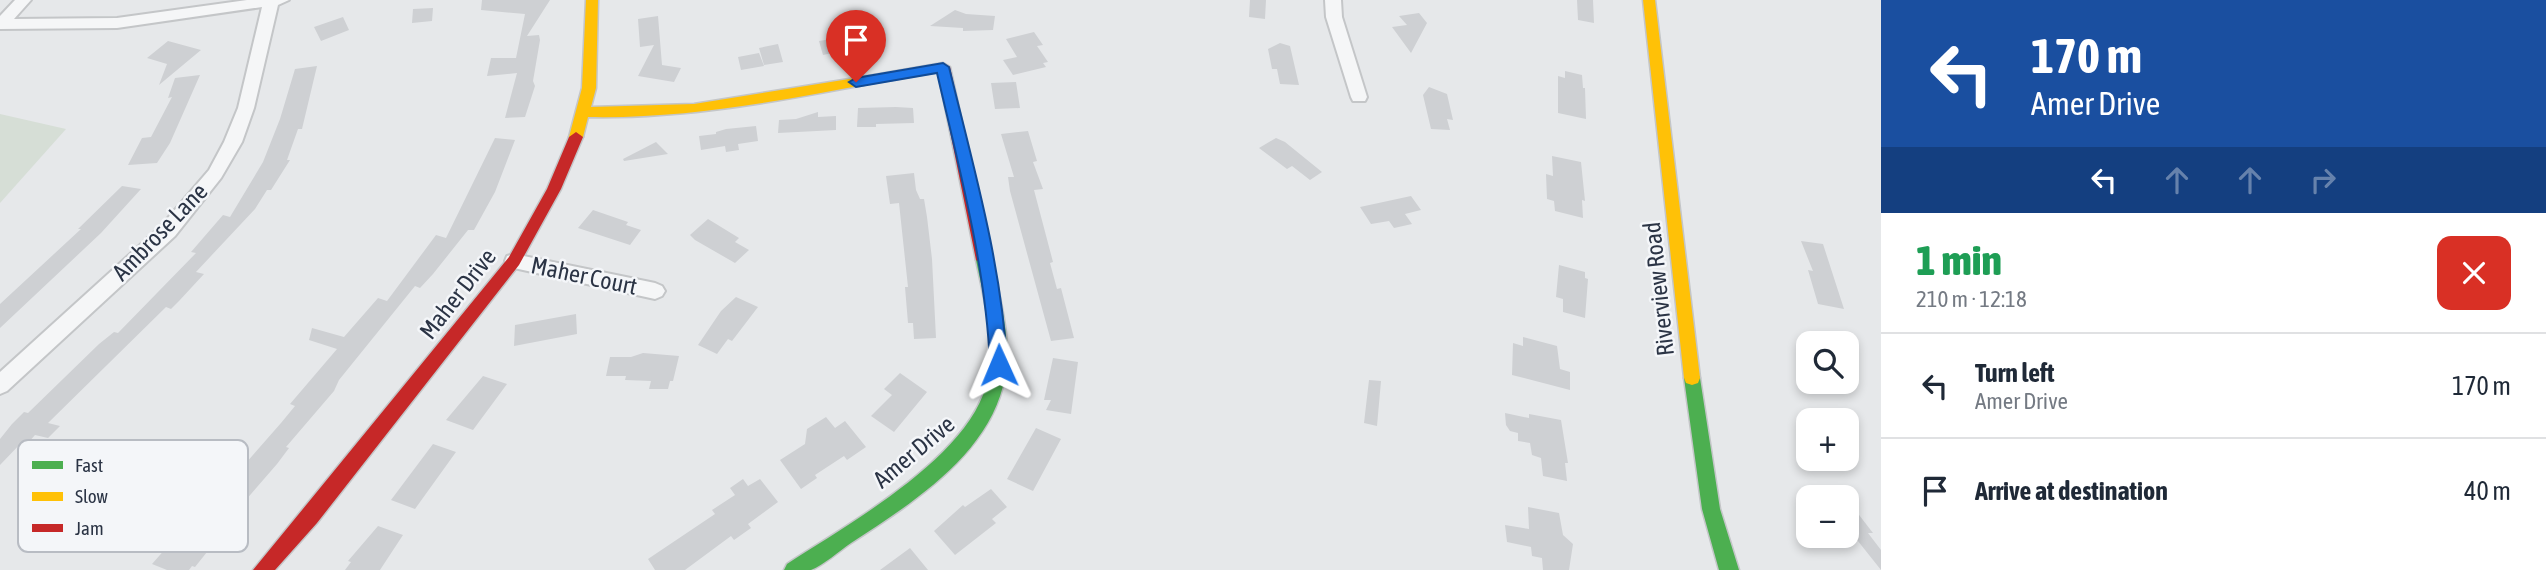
<!DOCTYPE html>
<meta charset="utf-8">
<style>
:root{--surface:#fff;--page:#f2f2f3;--text:#1f2937;--muted:#747a83;--line:#e0e1e3}
body{margin:0;font-family:"Asap Condensed",sans-serif;background:var(--page);color:var(--text);height:100vh;display:flex;flex-direction:column;font-size:26px;white-space:nowrap}
*{box-sizing:border-box;margin:0}
p{font-size:23px;color:var(--muted)}
.icon{flex:none;width:38px;height:38px;fill:none;stroke:currentColor;stroke-width:2;stroke-linecap:round;stroke-linejoin:round}
.map{position:relative;flex:1;overflow:hidden}
.side{display:flex;flex-direction:column;background:var(--surface);width:665px}
.side>*{flex:none}
.hud{background:#1a4fa0;color:#fff;overflow:hidden}
.tools{position:absolute;left:1796px;top:331px;display:grid;gap:14px}
.tools a{display:grid;place-items:center;width:63px;height:63px;border-radius:14px;background:var(--surface);box-shadow:0 4px 10px #0003;font-size:35px}
.pin{position:absolute;display:grid;place-items:center;width:60px;height:60px;color:#fff;margin:-72px -30px;border-radius:50% 50% 50% 0;rotate:-45deg;box-shadow:0 0 7px #0007}
.pin .icon{rotate:45deg}
.me{position:absolute;width:77px;margin:-38px;rotate:359deg;stroke-linejoin:round;filter:drop-shadow(0 0 5px #0008)}
.turn{display:flex;align-items:center;gap:24px;height:147px;padding:0 35px;font-size:32px}
.turn .icon{width:91px;height:91px;stroke-width:2.5}
.turn b{display:block;font-size:49px;line-height:60px}
.lanes{display:flex;align-items:center;height:66px;padding:0 35px;background:#0003;justify-content:center;gap:35px;direction:ltr}
.lanes .off{opacity:.35}
.round{display:grid;place-items:center;flex:none;width:74px;height:74px;border-radius:14px;background:var(--page)}
.overview{display:flex;align-items:center;justify-content:space-between;height:119px;padding:0 35px}
h1{font-size:42px;font-weight:800;line-height:52px;color:#1e9e55}
ul{padding:0;list-style:none}
li{display:flex;align-items:center;gap:21px;height:105px;padding:0 35px;border-top:2px solid var(--line)}
li div{flex:1}
li b{display:block;font-size:26px}
li em{font-style:normal}
main{display:flex;flex:1;min-height:0}
.map>svg:first-child{display:block}
</style>
<main>
<div class="map">
<svg width="1881" height="570" viewBox="0 0 1881 570">
<rect width="100%" height="100%" fill="#e6e8ea"/>
<path fill="#d6ded6" d="M0 114 66 129 0 203Z"/>
<path fill="#ced0d3" d="M482 0H550L527 36 539 35 540 40 533 81 535 86 525 117 505 118 517 73 487 76 491 58H516L525 14 481 10Z
M1250 0H1266L1265 19 1249 17Z
M1577 0H1593L1594 23 1578 20Z
M433 8 432 21 412 23 413 9Z
M955 10 966 14 995 16 993 30 963 31V28L930 26Z
M1419 13 1427 23 1411 53 1392 27 1407 25 1399 16Z
M658 16 662 65 681 68 674 82 638 76 654 45 640 47 638 19Z
M343 17 349 30 321 41 314 27Z
M1034 32 1043 45 1037 46 1048 62 1043 63 1046 67 1013 75 1003 60 1017 57 1006 39Z
M843 37 847 50 823 55 819 41Z
M168 41 201 50 159 85 167 64 147 58Z
M1280 43 1290 46 1299 85 1280 84 1277 69H1272L1268 49Z
M778 44 783 62 764 65 759 48Z
M759 53 764 66 741 70 738 57Z
M317 66 302 129H298L287 160H290L271 190H267L255 209 196 272 204 274 179 301 171 309 166 307 48 423 60 426 48 438 35 435 28 443 23 441 0 465V439L12 424 24 412 28 413 99 344 114 332 118 333 196 253 191 252 223 215 230 217 263 162 280 119 295 69Z
M1565 71 1582 75 1583 88H1585L1586 119 1558 113V76L1565 78Z
M200 75 170 143 157 163 128 165 142 138 151 137 172 97 168 98 175 78Z
M1016 82 1020 108 995 109 991 83Z
M1429 87 1447 94 1453 120 1447 119 1450 130 1431 129 1423 95Z
M896 107 913 108 914 123 876 124V127H857L858 108Z
M818 112V117L836 116V130L778 133 779 120 796 119Z
M756 126 758 141 738 144 739 150 726 152 725 146 701 150 699 136 716 134V132L726 129Z
M1028 131 1037 161 1033 162 1043 189 1034 190 1053 262 1050 263 1057 289 1061 288 1074 338 1051 341 1010 191 1008 177H1014L1001 134Z
M495 138 515 140 495 192 474 230H468L433 274 420 288 415 286 339 380 334 391 286 447 289 448 277 464 212 539 214 540 205 551 207 552 195 567 192 566 189 570H167L152 564 167 547 172 548 186 531 190 532 218 495 281 423 295 406 290 404 337 349 309 340 312 328 344 337 378 298 387 301 436 235 446 238Z
M1276 138 1285 142 1322 172 1310 180 1292 166 1287 169 1259 148Z
M656 142 668 154 624 161 623 159Z
M1552 156 1581 162 1585 201 1582 200 1583 218 1555 211 1554 201 1547 199 1546 174 1553 176Z
M914 173 916 190 920 199H924L927 217 932 259 936 338 914 339 913 323H908L905 287H908L899 203 890 204 886 176Z
M122 186 141 189 101 233 0 328V304L81 229H78Z
M1411 196 1421 210 1405 214 1412 224 1394 228 1389 221 1371 224 1360 207Z
M593 210 628 222 626 225 641 230 630 245 578 228Z
M708 219 739 238 735 242 749 250 735 263 695 240 690 235Z
M1801 241 1823 244 1844 309 1818 304 1808 270 1813 271Z
M1559 265 1585 272V278L1588 279 1585 318 1563 312V299L1556 297Z
M736 297 758 307 732 341 728 339 717 354 698 345 721 311Z
M576 314 577 334 514 346 515 325Z
M1523 337 1557 346 1560 369 1570 372V390L1512 375 1513 343 1523 346Z
M643 353 679 356 673 381H670L668 389H649L651 381 625 380 626 376H606L610 357H631Z
M1053 358 1078 362 1071 414 1046 410 1051 400H1044Z
M900 373 927 392 894 432 871 416 892 395 884 389Z
M483 376 507 384 473 430 446 420Z
M1369 380 1381 381 1377 426 1364 423Z
M1505 413 1529 418V414L1561 420 1568 463H1565L1567 481 1543 476 1541 458 1532 455 1530 443 1518 441V433L1510 431 1506 425Z
M826 417 835 428 845 421 866 447 847 460 844 456 815 475 817 478 801 489 780 460 805 444 807 429Z
M1036 428 1061 439 1033 491 1007 479Z
M433 444 456 452 415 509 391 500Z
M743 479 748 486 760 479 778 502 748 524 751 528 734 540 731 536 685 570H655L648 559 715 514 712 510 735 495 730 488Z
M991 489 1007 507 992 519 996 523 955 555 934 531 963 505 965 507Z
M1528 507 1559 513 1563 535 1573 544 1569 570H1543L1542 558 1532 556 1531 547 1507 542 1505 525 1529 529Z
M1856 511 1873 533H1868L1881 550V570L1846 526V513Z
M378 526 403 535 380 570H345L351 562 348 561Z
M910 548 928 570H880Z"/>
<g fill="none" stroke-linecap="round" stroke-linejoin="round">
<defs>
<path id="street" d="M15 0H31L14 19 117 18 247 0H289L278 5 254 108 242 142 221 178 175 236 7 391 0 394V372L161 226 209 170 224 142 238 108 262 7 117 28 0 29V16Z
M1325 0H1341L1342 17 1367 97 1365 101H1353L1351 97 1326 17Z
M514 254 655 283 662 286 665 291 662 296 655 299 514 268 507 266 505 261 507 256Z"/>
<path id="fast" d="M984 254 992 260C1000 300 1014 346 1003 386 985 458 909 505 851 543 839 551 824 565 811 570 804 570 792 570 784 570L787 564C848 524 966 459 986 386 998 346 984 300 976 260Z
M1692 371 1698 373 1700 378 1720 509 1739 570H1719L1702 509 1684 378 1686 373Z"/>
<path id="slow" d="M586 0H598L596 88 591 107 694 104 874 75 881 79 874 83C779 101 685 119 588 117L583 137 576 142 569 137 582 88Z
M1643 0H1655L1700 378 1698 383 1692 385 1686 383 1684 378Z"/>
<path id="jam" d="M943 63 950 67 992 260 984 266 976 260 938 72 874 83 867 79 874 75Z
M576 132 583 137 561 189 519 265 317 523 275 570H253L509 257 547 189 569 137Z"/>
</defs>
<use href="#street" stroke="#c4c6c8" stroke-width="4"/>
<use href="#fast" stroke="#c4c6c8" stroke-width="3"/>
<use href="#slow" stroke="#c4c6c8" stroke-width="3"/>
<use href="#jam" stroke="#c4c6c8" stroke-width="3"/>
<use href="#street" fill="#f5f6f7" fill-rule="evenodd"/>
<use href="#fast" fill="#4caf50" fill-rule="evenodd"/>
<use href="#slow" fill="#ffc107" fill-rule="evenodd"/>
<use href="#jam" fill="#c62828" fill-rule="evenodd"/>
</g>
<path fill="#1a73e8" stroke="#114b97" stroke-width="2" d="M943 63 949 67C973 165 1002 265 1007 365L1005 370H993L990 365C986 267 959 168 937 73L856 87 849 82 856 78Z"/>
<g text-anchor="middle" stroke-width="5" stroke-linejoin="round" paint-order="stroke">
<g font-size="24" fill="#2b3445" stroke="#f4f6f9">
<text transform="translate(160 232) rotate(-46)" y="8">Ambrose Lane</text>
<text transform="translate(584 276) rotate(12)" y="8">Maher Court</text>
<text transform="translate(1659 289) rotate(-96)" y="8">Riverview Road</text>
<text transform="translate(458 294) rotate(-52)" y="8">Maher Drive</text>
<text transform="translate(914 452) rotate(-40)" y="8">Amer Drive</text>
</g>
</g>
<rect x="18" y="440" width="230" height="112" rx="10" fill="#f4f6f9" stroke="#b8bcc3" stroke-width="2"/>
<rect x="32" y="461" width="31" height="8" fill="#4caf50"/>
<rect x="32" y="492" width="31" height="9" fill="#ffc107"/>
<rect x="32" y="524" width="31" height="8" fill="#c62828"/>
<g font-size="19" fill="#2b3445">
<text x="75" y="472">Fast</text>
<text x="75" y="503">Slow</text>
<text x="75" y="535">Jam</text>
</g>
</svg>
<div class="tools">
<a><svg class="icon" aria-label="search" viewBox="0 0 24 24"><circle cx="10" cy="10" r="6"/><path d="M15 15l6 6"/></svg></a>
<a>+</a>
<a>−</a>
</div>
<div class="pin" style="left:856px;top:82px;background:#d93025"><svg class="icon" aria-label="arrive" viewBox="0 0 24 24"><path d="M6 21V4h12l-3 4 3 4H6"/></svg></div>
<svg class="me" style="left:999px;top:365px" viewBox="-20 -20 40 40"><path d="M0-17L14 15 0 8-14 15z" fill="#1a73e8" stroke="#fff" stroke-width="4"/></svg>
</div>
<section class="side">
<div class="hud">
<div class="turn"><svg class="icon" aria-label="left" viewBox="0 0 24 24"><path d="M17 20v-9H6M10 6l-5 5 5 5"/></svg><div><b>170 m</b>Amer Drive</div></div>
<div class="lanes"><svg class="icon" aria-label="left" viewBox="0 0 24 24"><path d="M17 20v-9H6M10 6l-5 5 5 5"/></svg><svg class="icon off" aria-label="ahead" viewBox="0 0 24 24"><path d="M12 20V5M6 11l6-6 6 6"/></svg><svg class="icon off" aria-label="ahead" viewBox="0 0 24 24"><path d="M12 20V5M6 11l6-6 6 6"/></svg><svg class="icon off" aria-label="right" viewBox="0 0 24 24"><path d="M7 20v-9h11M14 6l5 5-5 5"/></svg></div>
</div>
<div class="overview"><div><h1>1 min</h1><p>210 m · 12:18</p></div><a class="round" style="background:#d93025;color:#fff"><svg class="icon" aria-label="close" viewBox="0 0 24 24"><path d="M6 6l12 12M18 6L6 18"/></svg></a></div>
<ul>
<li><svg class="icon" aria-label="left" viewBox="0 0 24 24"><path d="M17 20v-9H6M10 6l-5 5 5 5"/></svg><div><b>Turn left</b><p>Amer Drive</p></div><em>170 m</em></li>
<li><svg class="icon" aria-label="arrive" viewBox="0 0 24 24"><path d="M6 21V4h12l-3 4 3 4H6"/></svg><div><b>Arrive at destination</b></div><em>40 m</em></li>
</ul>
</section>
</main>
